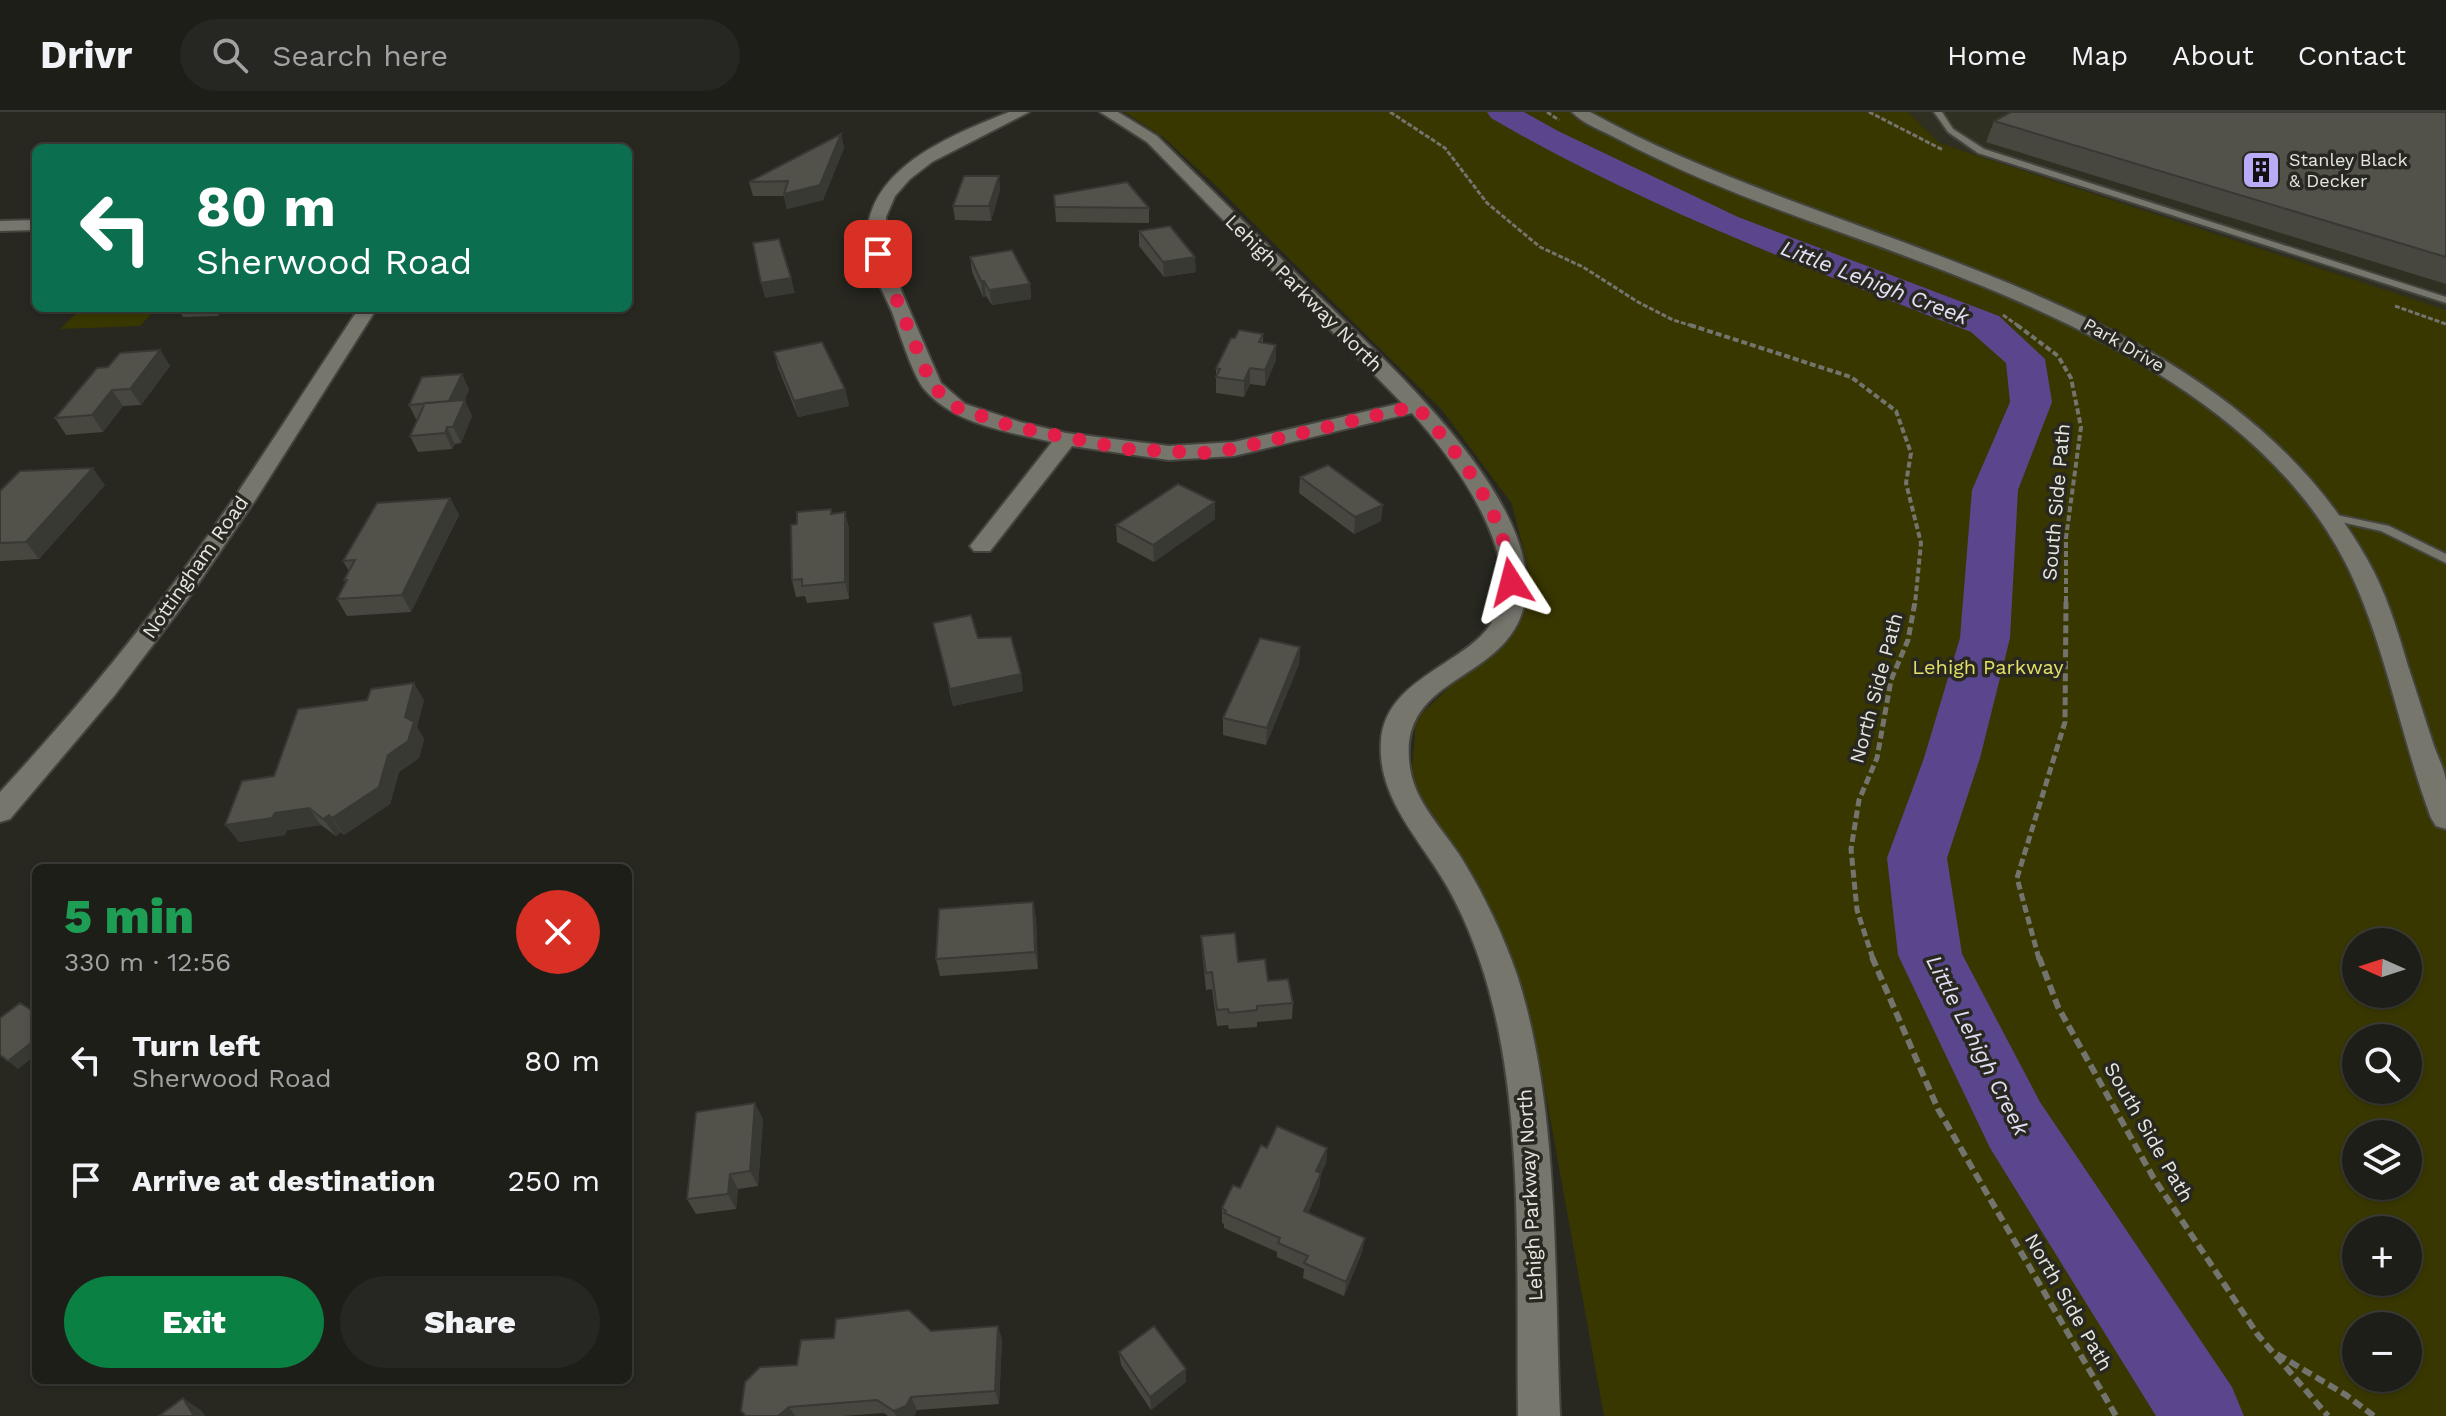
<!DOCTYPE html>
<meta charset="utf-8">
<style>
:root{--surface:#1e1e19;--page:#262722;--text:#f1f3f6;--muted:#a1a2a2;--line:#3c3c38;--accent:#0b8043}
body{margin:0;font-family:"Work Sans",sans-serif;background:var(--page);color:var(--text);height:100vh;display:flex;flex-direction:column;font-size:30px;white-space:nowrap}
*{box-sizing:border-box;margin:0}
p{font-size:26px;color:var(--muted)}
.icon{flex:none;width:44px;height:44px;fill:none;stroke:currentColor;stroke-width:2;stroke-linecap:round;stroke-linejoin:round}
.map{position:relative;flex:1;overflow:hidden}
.sheet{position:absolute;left:32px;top:752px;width:600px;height:520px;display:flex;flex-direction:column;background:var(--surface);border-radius:12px;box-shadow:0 2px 6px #0004,0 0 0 2px var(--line)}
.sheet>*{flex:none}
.top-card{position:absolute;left:32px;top:32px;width:600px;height:168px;border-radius:12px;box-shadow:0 2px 6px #0004,0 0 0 2px var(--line);background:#0b6e4f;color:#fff;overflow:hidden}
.needle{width:52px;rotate:273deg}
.buttons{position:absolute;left:2342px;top:816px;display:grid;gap:16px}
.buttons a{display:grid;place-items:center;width:80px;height:80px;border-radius:50%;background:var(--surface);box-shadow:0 2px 6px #0004,0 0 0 2px var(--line);font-size:40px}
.pin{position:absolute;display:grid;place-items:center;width:68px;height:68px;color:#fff;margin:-34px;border-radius:16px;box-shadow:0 4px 12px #0006}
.me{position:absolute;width:88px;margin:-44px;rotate:351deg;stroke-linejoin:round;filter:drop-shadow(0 0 6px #0008)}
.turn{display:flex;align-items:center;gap:28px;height:168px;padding:0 32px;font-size:36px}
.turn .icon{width:104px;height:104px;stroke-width:2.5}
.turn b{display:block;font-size:56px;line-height:68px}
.round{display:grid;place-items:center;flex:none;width:84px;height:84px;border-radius:42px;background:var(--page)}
.summary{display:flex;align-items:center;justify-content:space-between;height:136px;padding:0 32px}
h1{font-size:48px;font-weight:800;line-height:60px;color:#1e9e55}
.primary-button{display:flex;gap:16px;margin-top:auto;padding:16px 32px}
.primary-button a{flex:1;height:92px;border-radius:48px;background:var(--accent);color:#fff;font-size:32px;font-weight:800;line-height:92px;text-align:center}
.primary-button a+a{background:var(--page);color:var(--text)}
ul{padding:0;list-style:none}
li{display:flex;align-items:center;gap:24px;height:120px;padding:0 32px}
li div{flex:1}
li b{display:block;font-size:30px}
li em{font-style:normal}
header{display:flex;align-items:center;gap:48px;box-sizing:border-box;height:112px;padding:0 40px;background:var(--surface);border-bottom:2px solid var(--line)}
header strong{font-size:38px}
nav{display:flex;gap:44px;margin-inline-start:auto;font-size:28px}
.search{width:560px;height:72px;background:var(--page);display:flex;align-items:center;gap:20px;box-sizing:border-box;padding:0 28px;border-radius:44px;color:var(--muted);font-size:30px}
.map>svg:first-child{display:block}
</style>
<header>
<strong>Drivr</strong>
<div class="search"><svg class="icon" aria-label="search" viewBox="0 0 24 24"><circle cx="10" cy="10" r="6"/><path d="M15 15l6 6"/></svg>Search here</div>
<nav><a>Home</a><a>Map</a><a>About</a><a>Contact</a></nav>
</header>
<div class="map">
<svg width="2446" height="1304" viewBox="0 0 2446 1304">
<rect width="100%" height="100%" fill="#282821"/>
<path fill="#303022" d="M1908 0H2446V198L1939 31Z"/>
<path fill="#393700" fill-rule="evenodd" d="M1124 0H1908L1939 31 2446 198V1304H1604L1540 950 1503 832 1456 743 1411 671 1416 607 1464 561 1511 525 1534 480 1512 392 1442 298 1211 69 1163 25ZM2356 830H2408V882H2356ZM2356 926H2408V978H2356ZM2356 1022H2408V1074H2356ZM2356 1118H2408V1170H2356ZM2356 1214H2408V1266H2356Z
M156 197 140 214 60 217 78 200Z"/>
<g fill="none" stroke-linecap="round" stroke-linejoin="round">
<path fill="#5a468d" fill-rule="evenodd" d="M1487 0H1524L1558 19 1738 105 1999 204 2045 247 2052 290 2018 378 2010 526 1980 646 1947 746 1962 842 2040 990 2232 1275 2244 1304H2156L1990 1036 1898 843 1887 746 1924 646 1960 526 1972 378 2010 290 2006 251 1971 220C1808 156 1643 95 1491 6Z"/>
<defs>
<path id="lane" d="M1934 0H1942L1953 17 1984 37 2446 185V191L1978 41 1948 20Z
M2327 401 2389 414 2446 442V451L2381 419 2323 406V402Z"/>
<path id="street" d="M1009 0H1029L932 50 910 67 895 84 886 105V138L903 183 941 271 965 292 1020 310 1066 321 1169 334 1234 330 1402 291 1147 30 1100 0H1118L1157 24C1209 75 1261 127 1313 178 1379 244 1556 396 1522 501 1498 572 1396 565 1410 656 1415 691 1444 718 1462 747 1484 783 1503 822 1517 863 1560 995 1554 1164 1560 1304H1518C1516 1175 1524 1019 1493 894 1483 853 1468 812 1448 776 1422 729 1377 687 1381 630 1384 574 1447 557 1481 524 1542 464 1454 348 1412 301L1234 344 1169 348 1072 334 990 439H974L970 434 974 429 1052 330C1010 320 955 313 925 278 913 265 899 219 892 200 883 179 868 154 867 131 864 56 952 23 1009 0Z
M1572 0H1590C1841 139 2214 176 2367 447 2386 480 2397 517 2408 554 2417 581 2425 607 2434 634 2438 645 2444 657 2446 668 2446 684 2446 702 2446 717L2436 714 2431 706C2401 626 2386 536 2350 460 2257 265 2000 178 1812 110 1746 86 1680 60 1618 27 1603 19 1583 12 1572 0Z
M36 108V118L0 119V109Z
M359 196H377L256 387 187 488 114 584 10 707 0 710V680C69 605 134 528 193 445 251 364 304 279 359 196Z"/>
</defs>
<use href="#lane" stroke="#44443e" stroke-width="4"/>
<use href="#street" stroke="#44443e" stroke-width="4"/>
<path stroke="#74746e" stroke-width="3" stroke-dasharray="5 2" stroke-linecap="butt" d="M1390 0 1445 36 1487 91 1540 135 1583 155 1638 190 1673 208 1696 215
M1547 0 1559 8
M1869 0 1943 38
M2395 194 2446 212
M2003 203 2020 215"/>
<path stroke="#74746e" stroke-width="4" stroke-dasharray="6 3" stroke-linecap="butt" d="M1690 213 1851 265 1896 299 1911 341 1906 371 1921 431 1915 492
M2017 213 2058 244 2071 266 2081 315 2066 426V492"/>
<path stroke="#74746e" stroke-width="5" stroke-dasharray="8 4" stroke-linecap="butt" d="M1873 847 1857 798 1851 737 1859 688 1877 646 1891 568 1908 528 1915 490
M2039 847 2017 766 2065 610 2066 490"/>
<path stroke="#74746e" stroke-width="6" stroke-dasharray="10 5" stroke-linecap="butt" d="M1872 845 1938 997 2116 1304
M2039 845 2058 895 2153 1065 2258 1223 2328 1304
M2277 1242 2346 1283 2374 1304"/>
<use href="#lane" fill="#76766d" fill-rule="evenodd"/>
<use href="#street" fill="#76766d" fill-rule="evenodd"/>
</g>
<path fill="#474740" d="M2446 0V172L1986 30 1994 9Z
M841 22 844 36 823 88 787 97 784 84H753L749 70Z
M999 64 1000 78 991 109 955 108 953 94Z
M1054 83 1149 96V111L1056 110Z
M1139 119 1196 160 1164 165 1139 134Z
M970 145 1030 172 1031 187 992 193 986 184 983 185 972 160Z
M177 196H225L218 204 183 205Z
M1263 222V231L1276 233V248L1265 274 1250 272 1244 285 1216 281V256L1235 226Z
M160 238 170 254 141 293 123 294 103 320 66 323 55 306 108 255Z
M774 240 845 277 849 294 798 305 778 256Z
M462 262 469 278 464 288 472 304 461 331 455 332 452 337 418 340 410 324 417 309 409 293Z
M1300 365 1381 409 1354 422 1299 381Z
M105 373 39 447 0 449V379Z
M450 386 459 403 411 500 347 504 337 487 346 471 344 468 349 459 343 449Z
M845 400 849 417V487L807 491 805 484 796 485 792 468 797 412 832 402Z
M1215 407 1154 450 1117 430 1116 413Z
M933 511 978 526 1021 562 1023 579 953 594Z
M1300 535 1299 552 1266 633 1223 623V606Z
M424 588 417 615 424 627 419 646 399 660 390 692 344 723 341 720 336 724 321 713 287 718 285 723 239 730 274 664Z
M1033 790 1036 807 1038 857 940 864 936 847Z
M1201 824 1268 869 1293 891 1292 907 1257 910V915L1229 917 1228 913 1217 914 1212 877 1206 878 1202 840Z
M763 1007 758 1074 738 1077 736 1097 696 1102 687 1087Z
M1267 1036H1327L1326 1051 1321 1061 1319 1076 1308 1101 1365 1126 1362 1140 1344 1184 1303 1166 1304 1157 1277 1145V1140L1224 1116V1112L1222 1111V1096L1240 1076Z
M931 1219 1002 1227 999 1292 917 1298 914 1304H888L884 1301 843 1304H745L741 1299 797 1253 834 1226Z
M1119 1240 1186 1270 1151 1298 1121 1253Z"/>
<path fill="#393934" d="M841 22 844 36 823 88 787 97 784 82Z
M999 64 1000 78 991 109 989 94Z
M1195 145 1196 160 1164 165 1163 150Z
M791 166 795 181 765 186 761 171Z
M981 169H984L986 184 983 185Z
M1030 172 1031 187 992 193 989 178Z
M214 196H225L218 204Z
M1276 233V248L1265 274V258Z
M160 238 170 254 141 293 130 277Z
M1250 256V272L1244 285V269Z
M462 262 469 278 457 306 449 289Z
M845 277 849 294 798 305 794 289Z
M112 278 123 294 103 320 92 303Z
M465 288 472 304 461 331 453 315Z
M447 315 455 332 452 337 445 321Z
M93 356 105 373 39 447 26 430Z
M450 386 459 403 411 500 402 483Z
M1215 390V407L1154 450 1153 433Z
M1383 393 1381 409 1354 422 1355 405Z
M845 400 849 417V487L845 470Z
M1300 535 1299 552 1266 633 1267 616Z
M1021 562 1023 579 953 594 950 577Z
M414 571 424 588 417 615 424 627 419 646 399 660 390 692 344 723 332 706 388 643 405 605Z
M309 696 321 713 287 718 285 723 239 730 225 713 275 701Z
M329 703 341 720 336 724 323 707Z
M1033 790 1036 807 1038 857 1035 840Z
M36 927V943L18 957 8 949Z
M755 991 763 1007 758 1074 750 1059Z
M1327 1036 1326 1051 1315 1074 1316 1059Z
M1321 1061 1319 1076 1302 1113 1304 1099Z
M730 1062 738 1077 736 1097 728 1082Z
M1365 1126 1362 1140 1344 1184 1346 1170Z
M998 1214 1002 1227 999 1292 995 1279Z
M1186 1257V1270L1151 1298 1150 1285Z
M911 1285 917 1298 914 1304H896L894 1299Z
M183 1286 202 1299 205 1304H194Z
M789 1295 795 1304H778Z"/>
<path fill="#52524a" stroke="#393934" stroke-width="2" d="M2011 0H2446V145L1994 9Z
M841 22 820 73 784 82 788 69 749 70Z
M964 64H999L989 94H953Z
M1127 70 1149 96 1055 95 1054 83Z
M1170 114 1195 145 1163 150 1139 119Z
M779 127 791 166 761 171 753 131Z
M1012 138 1030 172 989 178 984 169H981L970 145Z
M1239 218 1263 222 1259 230 1276 233 1265 258 1250 256 1244 269 1216 265 1220 257 1216 256 1231 226H1235Z
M822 230 845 277 794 289 774 240Z
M160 238 130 277 112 278 92 303 55 306 97 256 108 255 120 241Z
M462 262 449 289 409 293 422 265Z
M465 288 453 315H447L445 321 410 324 425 291Z
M1328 353 1383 393 1355 405 1300 365Z
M93 356 26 430 0 431V379L20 359Z
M1178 372 1215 390 1153 433 1116 413Z
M450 386 402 483 337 487 347 468H344L355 448 343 449 377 391Z
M831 397V402L845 400V470L802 474V467L792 468 791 413 797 412V400Z
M971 503 978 526 1011 525 1021 562 950 577 933 511Z
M1260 526 1300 535 1267 616 1223 606Z
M414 571 405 605 414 610 408 629 388 643 379 675 332 706 329 703 323 707 309 696 275 701 272 706 225 713 242 669 274 664 298 597 367 588 371 577Z
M1033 790 1035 840 936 847 939 797Z
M1235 821 1238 850 1265 847 1268 869 1288 867 1293 891 1257 894V898L1229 901 1228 897 1217 898 1212 860 1206 861 1201 824Z
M20 891 36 901V927L8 949 0 943V906Z
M755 991 750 1059 730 1062 728 1082 687 1087 696 1000Z
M1277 1014 1327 1036 1316 1059 1321 1061 1304 1099 1365 1126 1346 1170 1304 1151 1308 1144 1278 1131 1280 1126 1224 1101 1226 1099 1222 1096 1233 1073 1240 1076 1261 1033 1267 1036Z
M909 1198 931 1219 998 1214 995 1279 911 1285 906 1294 894 1299 877 1288 789 1295 778 1304H746L741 1299 745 1270 760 1255 797 1253 801 1228 834 1226 836 1207Z
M1154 1214 1186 1257 1150 1285 1119 1240Z
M183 1286 194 1304H159Z"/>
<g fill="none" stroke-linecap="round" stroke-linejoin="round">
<path stroke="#e11d48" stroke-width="14" stroke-dasharray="0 25.2" d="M878 142 932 274 958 296 1014 315 1126 337 1202 341 1234 337 1416 294C1462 345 1505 399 1511 470"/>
</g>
<defs>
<symbol id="building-square" viewBox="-11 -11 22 22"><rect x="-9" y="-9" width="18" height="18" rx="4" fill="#bbaaf6" stroke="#282821"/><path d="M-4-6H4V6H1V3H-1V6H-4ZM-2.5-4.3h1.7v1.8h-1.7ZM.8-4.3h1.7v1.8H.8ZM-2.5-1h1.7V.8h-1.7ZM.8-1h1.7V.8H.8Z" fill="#111"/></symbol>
</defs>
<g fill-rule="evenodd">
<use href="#building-square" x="2239" y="36" width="44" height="44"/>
</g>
<g text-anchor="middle" stroke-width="7" stroke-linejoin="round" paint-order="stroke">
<g font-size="18" fill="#e6e6e1" stroke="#282821" text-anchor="start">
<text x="2289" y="54">Stanley Black<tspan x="2289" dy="21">&amp; Decker</tspan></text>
</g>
<g font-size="18" fill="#e6e6e1" stroke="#282821">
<text transform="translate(2124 233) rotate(30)" y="6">Park Drive</text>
</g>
<g font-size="20" fill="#e6e6e1" stroke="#282821">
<text transform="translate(1304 181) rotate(45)" y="7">Lehigh Parkway North</text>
<text transform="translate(2056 390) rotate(-85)" y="7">South Side Path</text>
<text transform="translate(195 455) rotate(-55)" y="7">Nottingham Road</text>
<text transform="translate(1876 576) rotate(-75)" y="7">North Side Path</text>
<text transform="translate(2149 1020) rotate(60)" y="7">South Side Path</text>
<text transform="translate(1530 1083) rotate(-93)" y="7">Lehigh Parkway North</text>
<text transform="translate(2069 1190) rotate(60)" y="7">North Side Path</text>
</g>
<g font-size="20" fill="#e4e066" stroke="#282821">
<text x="1988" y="562">Lehigh Parkway</text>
</g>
<g font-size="22" font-style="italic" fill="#e3dff5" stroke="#282821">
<text transform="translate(1875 170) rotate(21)" y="8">Little Lehigh Creek</text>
<text transform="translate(1978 933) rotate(63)" y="8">Little Lehigh Creek</text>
</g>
</g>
</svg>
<div class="buttons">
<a><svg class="needle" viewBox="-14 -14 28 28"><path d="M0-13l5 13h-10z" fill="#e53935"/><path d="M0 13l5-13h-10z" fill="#a1a2a2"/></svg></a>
<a><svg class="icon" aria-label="search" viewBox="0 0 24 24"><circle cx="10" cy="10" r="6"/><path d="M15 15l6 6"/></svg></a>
<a><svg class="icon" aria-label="layers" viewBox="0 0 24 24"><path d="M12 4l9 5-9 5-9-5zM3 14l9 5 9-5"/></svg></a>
<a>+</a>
<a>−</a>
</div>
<div class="pin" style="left:878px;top:142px;background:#d93025"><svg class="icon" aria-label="arrive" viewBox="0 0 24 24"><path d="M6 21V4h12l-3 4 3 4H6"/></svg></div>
<svg class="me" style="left:1511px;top:470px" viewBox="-20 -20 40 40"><path d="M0-17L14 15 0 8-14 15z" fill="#e11d48" stroke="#fff" stroke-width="4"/></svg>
<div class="top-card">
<div class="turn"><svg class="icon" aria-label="left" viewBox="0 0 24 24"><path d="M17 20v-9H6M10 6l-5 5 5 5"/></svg><div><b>80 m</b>Sherwood Road</div></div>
</div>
<section class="sheet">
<div class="summary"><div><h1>5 min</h1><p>330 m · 12:56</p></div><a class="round" style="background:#d93025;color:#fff"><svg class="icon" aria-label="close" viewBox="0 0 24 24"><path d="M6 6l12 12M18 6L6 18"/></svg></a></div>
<ul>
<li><svg class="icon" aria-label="left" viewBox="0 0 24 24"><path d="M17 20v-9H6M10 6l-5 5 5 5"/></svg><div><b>Turn left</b><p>Sherwood Road</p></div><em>80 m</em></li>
<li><svg class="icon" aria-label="arrive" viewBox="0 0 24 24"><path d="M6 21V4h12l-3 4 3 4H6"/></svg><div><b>Arrive at destination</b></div><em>250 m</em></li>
</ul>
<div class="primary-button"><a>Exit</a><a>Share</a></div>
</section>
</div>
